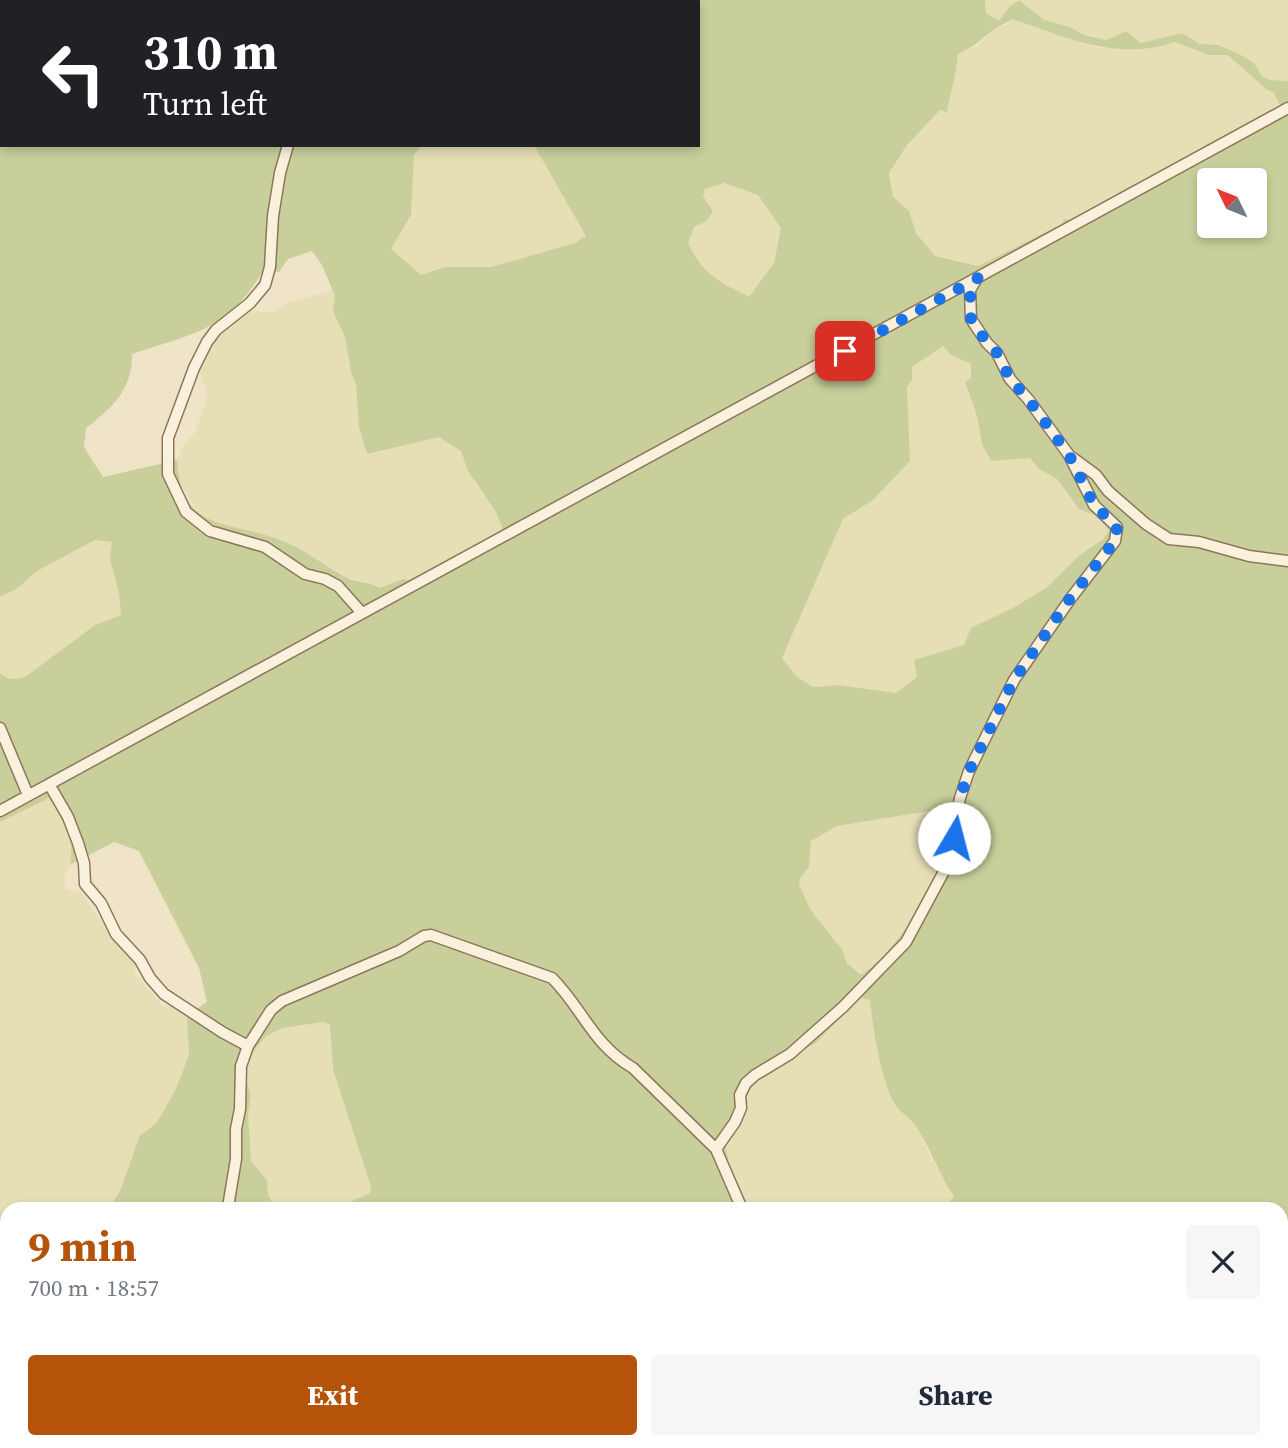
<!DOCTYPE html>
<meta charset="utf-8">
<style>
:root{--surface:#fff;--page:#f6f6f7;--text:#1f2937;--muted:#747a83;--accent:#b45309}
body{margin:0;font-family:"Source Serif 4",serif;background:var(--page);color:var(--text);height:100vh;display:flex;flex-direction:column;font-size:26px;white-space:nowrap}
*{box-sizing:border-box;margin:0}
p{font-size:23px;color:var(--muted)}
.icon{flex:none;width:38px;height:38px;fill:none;stroke:currentColor;stroke-width:2;stroke-linecap:round;stroke-linejoin:round}
.map{position:relative;flex:1;overflow:hidden}
.drawer{position:absolute;left:0px;top:1202px;width:1288px;height:247px;display:flex;flex-direction:column;background:var(--surface);border-radius:21px 21px 0 0;box-shadow:0 4px 10px #0003}
.drawer>*{flex:none}
.guide{position:absolute;left:0px;top:0px;width:700px;height:147px;box-shadow:0 4px 10px #0003;background:#202124;color:#fff;overflow:hidden}
.needle{width:46px;rotate:313deg}
.fabs{position:absolute;left:1197px;top:168px;display:grid;gap:14px}
.fabs a{display:grid;place-items:center;width:70px;height:70px;border-radius:7px;background:var(--surface);box-shadow:0 4px 10px #0003;font-size:35px}
.pin{position:absolute;display:grid;place-items:center;width:60px;height:60px;color:#fff;margin:-30px;border-radius:14px;box-shadow:0 4px 10px #0006}
.me{position:absolute;width:77px;margin:-38px;rotate:8deg;stroke-linejoin:round;filter:drop-shadow(0 0 5px #0008)}
.turn{display:flex;align-items:center;gap:24px;height:147px;padding:0 28px;font-size:32px}
.turn .icon{width:91px;height:91px;stroke-width:2.5}
.turn b{display:block;font-size:49px;line-height:60px}
.round{display:grid;place-items:center;flex:none;width:74px;height:74px;border-radius:7px;background:var(--page)}
.head{display:flex;align-items:center;justify-content:space-between;height:119px;padding:0 28px}
h1{font-size:42px;font-weight:700;line-height:52px;color:var(--accent)}
.primary-button{display:flex;gap:14px;margin-top:auto;padding:14px 28px}
.primary-button a{flex:1;height:80px;border-radius:7px;background:var(--accent);color:#fff;font-size:28px;font-weight:700;line-height:80px;text-align:center}
.primary-button a+a{background:var(--page);color:var(--text)}
.map>svg:first-child{display:block}
</style>
<div class="map">
<svg width="1288" height="1448" viewBox="0 0 1288 1448">
<rect width="100%" height="100%" fill="#f0e4c8"/>
<path fill="#e6deb5" d="M985 0H1017L1000 21 986 13Z
M1019 0H1288V81L1270 80 1262 76 1254 63 1218 45 1200 44 1182 33 1141 43 1126 31 1106 40 1084 35 1070 27 1044 20Z
M1012 19 1099 48H1140L1161 46 1175 42 1209 55H1229L1266 89 1274 93 1281 105 1070 220 1064 219 1062 224 978 266 935 256 916 233 909 211 893 197 889 173 907 145 940 110 947 111 952 80 958 66V54L977 46 994 29 1005 25Z
M422 145H534L587 235 575 243 491 267H445L421 275 391 249 411 215 414 155Z
M723 183 758 195 781 228 774 263 749 297 711 277 696 261 688 243 694 227 707 221 703 196 705 188Z
M332 290 335 297 333 311 345 337 351 372 356 385 359 427 439 437 456 446 461 450 475 483 496 512 503 530 409 580 403 579 380 588 375 584 347 578 330 566 280 540 219 524 200 515 178 481 177 460 182 448 195 432 205 406 207 392 200 372 215 341 233 320 251 310 271 313 289 303Z
M943 346 951 355 971 364V378L965 382 977 416 982 444 1030 458 1039 469 1057 479 1079 509 1098 516 1109 531 1103 539 1080 555 1046 588 1011 609 964 645 914 660 917 677 896 693 838 685 813 687 796 676 782 658 843 519 873 500 910 461 907 387 912 380V367Z
M95 540 112 542 110 559 119 594 121 615 95 625 25 677 12 679 5 678 0 673V597L18 588 37 571Z
M49 798 65 821 73 847 70 865 64 877 65 889 83 894 99 919 136 962 135 975 163 1006H174L187 1015 189 1055 176 1089 156 1124 140 1135 121 1189 109 1209H7V1241L0 1243V822Z
M935 810 951 826 949 850 931 888 907 927 881 960 861 975 847 963 843 951 810 909 799 884 800 878 809 867 811 841 837 826Z
M859 997 870 999 874 1035 893 1102 905 1117 917 1126 931 1157 954 1197 941 1209H770L759 1203H747L729 1163 726 1148 746 1108 749 1090Z
M324 1022 330 1025 333 1069 371 1187 370 1193 335 1209H276L268 1195 267 1180 251 1161 248 1114 251 1096 244 1072 250 1055 266 1036 282 1028Z
M0 1396 7 1402V1442H34L26 1448H0Z"/>
<path fill="#c9cf9b" fill-rule="evenodd" d="M0 0H985L986 13 999 21 1010 6 1019 0 1044 20 1070 27 1084 35 1106 40 1126 31 1141 43 1182 33 1200 44 1218 45 1239 54 1254 63 1262 76 1270 80 1288 81V1448H26L34 1442H1281V1209H941L954 1197C940 1175 931 1151 918 1129 912 1119 899 1113 893 1101 880 1074 873 1030 870 1000L859 997 817 1042 774 1067 749 1090 741 1122 729 1138 726 1148 729 1163 747 1203H759L770 1209H335L370 1193 371 1187 333 1069 330 1025 324 1022 282 1028 266 1036 250 1055 244 1072 251 1096 248 1114 251 1161 267 1180 268 1195 276 1209H109L121 1189 140 1135 156 1124 176 1089 189 1055 187 1015 207 1002 199 968 139 851 114 842 70 865C75 836 65 821 49 798L0 822V673C8 681 15 679 25 677L95 625 121 615 119 594 110 559 112 542 95 540 37 571 18 588 0 597ZM2 2H698V145H534L586 236 575 243 491 267H445L421 275 391 249 411 215 414 155 422 145H2ZM1012 19C1067 37 1115 62 1175 42L1209 55H1228L1266 89 1274 93 1280 105 1070 220 1064 219 1062 224 978 266 935 256 916 233 909 211 893 197 889 173 907 145 940 110 947 112C950 93 957 73 958 54 974 47 979 41 992 31 998 26 1005 24 1012 19ZM1209 180H1255V226H1209ZM724 183 758 195 781 228 774 263 749 297C719 281 703 275 688 243L694 227 707 221 713 211 703 196 705 189ZM312 251 322 265 335 296 333 311 345 337 351 372 356 385 359 427 367 454 439 437 461 451 468 471 496 512 503 530 409 580 403 579 380 588C370 581 356 583 345 577 324 565 303 548 280 540 228 520 182 533 177 460L103 477 84 447 86 428C112 408 133 389 132 354 192 334 230 330 263 270L279 272 288 259ZM943 346 951 355 971 364V378L965 382 977 416 982 444 991 461 1030 458 1039 469 1057 479 1079 509 1098 516 1109 531 1103 539 1080 555 1046 588 1011 609 971 628 964 645 914 660 917 677 896 693 838 685 813 687 796 676 782 658 843 519 873 500 910 461 907 387 912 380V367ZM935 810 951 826 949 850 931 888 907 927 881 960 861 975 847 963 843 951 810 909 799 884 800 878 809 867 811 841 837 826Z
M7 1241V1402L0 1396V1243Z"/>
<g fill="none" stroke-linecap="round" stroke-linejoin="round">
<defs>
<path id="minor" d="M304 2V0
M288 145 280 173 273 216 270 267 265 285 250 303 216 330 207 342 194 368 168 438V474L186 512 210 531 265 547 305 574 325 579 338 586 362 613
M1073 458 1096 475 1108 491 1146 524 1169 539 1199 542 1249 556 1288 561
M0 728 28 795
M49 784 68 817 78 843 84 863 85 884 101 903 116 934 140 960 150 978 164 994 222 1032 248 1046
M0 811 1288 108
M230 1209 229 1201 236 1159V1129L240 1109 241 1066 248 1046 271 1010 282 1001 399 951 424 936 431 935 552 978C583 1009 592 1044 633 1068L716 1149
M742 1209 716 1149 735 1122 741 1108 740 1095 746 1083 755 1075 790 1054 843 1007 906 942 949 862 960 798 969 771 1014 680 1071 598 1115 541 1117 527 1094 505 1069 455 1028 399 1010 379 997 353 987 343 971 319 970 290 977 278
M0 1298 7 1299
M400 1442 406 1448
M749 1442 753 1448"/>
</defs>
<use href="#minor" stroke="#8d765c" stroke-width="13"/>
<use href="#minor" stroke="#faf1dc" stroke-width="10"/>
</g>
<g fill="none" stroke-linecap="round" stroke-linejoin="round">
<path stroke="#1a73e8" stroke-width="12" stroke-dasharray="0 21.6" d="M845 351 978 278 970 290 971 319 987 343 997 353 1010 379 1028 399 1069 455 1094 505 1117 527 1115 541 1071 597 1014 680 969 771 960 798 954 838"/>
</g>
</svg>
<div class="fabs">
<a><svg class="needle" viewBox="-14 -14 28 28"><path d="M0-13l5 13h-10z" fill="#e53935"/><path d="M0 13l5-13h-10z" fill="#747a83"/></svg></a>
</div>
<div class="pin" style="left:845px;top:351px;background:#d93025"><svg class="icon" aria-label="arrive" viewBox="0 0 24 24"><path d="M6 21V4h12l-3 4 3 4H6"/></svg></div>
<svg class="me" style="left:954px;top:838px" viewBox="-20 -20 40 40"><circle r="19" fill="#fff"/><path d="M0-13L10 11 0 6-10 11z" fill="#1a73e8"/></svg>
<div class="guide">
<div class="turn"><svg class="icon" aria-label="left" viewBox="0 0 24 24"><path d="M17 20v-9H6M10 6l-5 5 5 5"/></svg><div><b>310 m</b>Turn left</div></div>
</div>
<section class="drawer">
<div class="head"><div><h1>9 min</h1><p>700 m · 18:57</p></div><a class="round"><svg class="icon" aria-label="close" viewBox="0 0 24 24"><path d="M6 6l12 12M18 6L6 18"/></svg></a></div>
<div class="primary-button"><a>Exit</a><a>Share</a></div>
</section>
</div>
